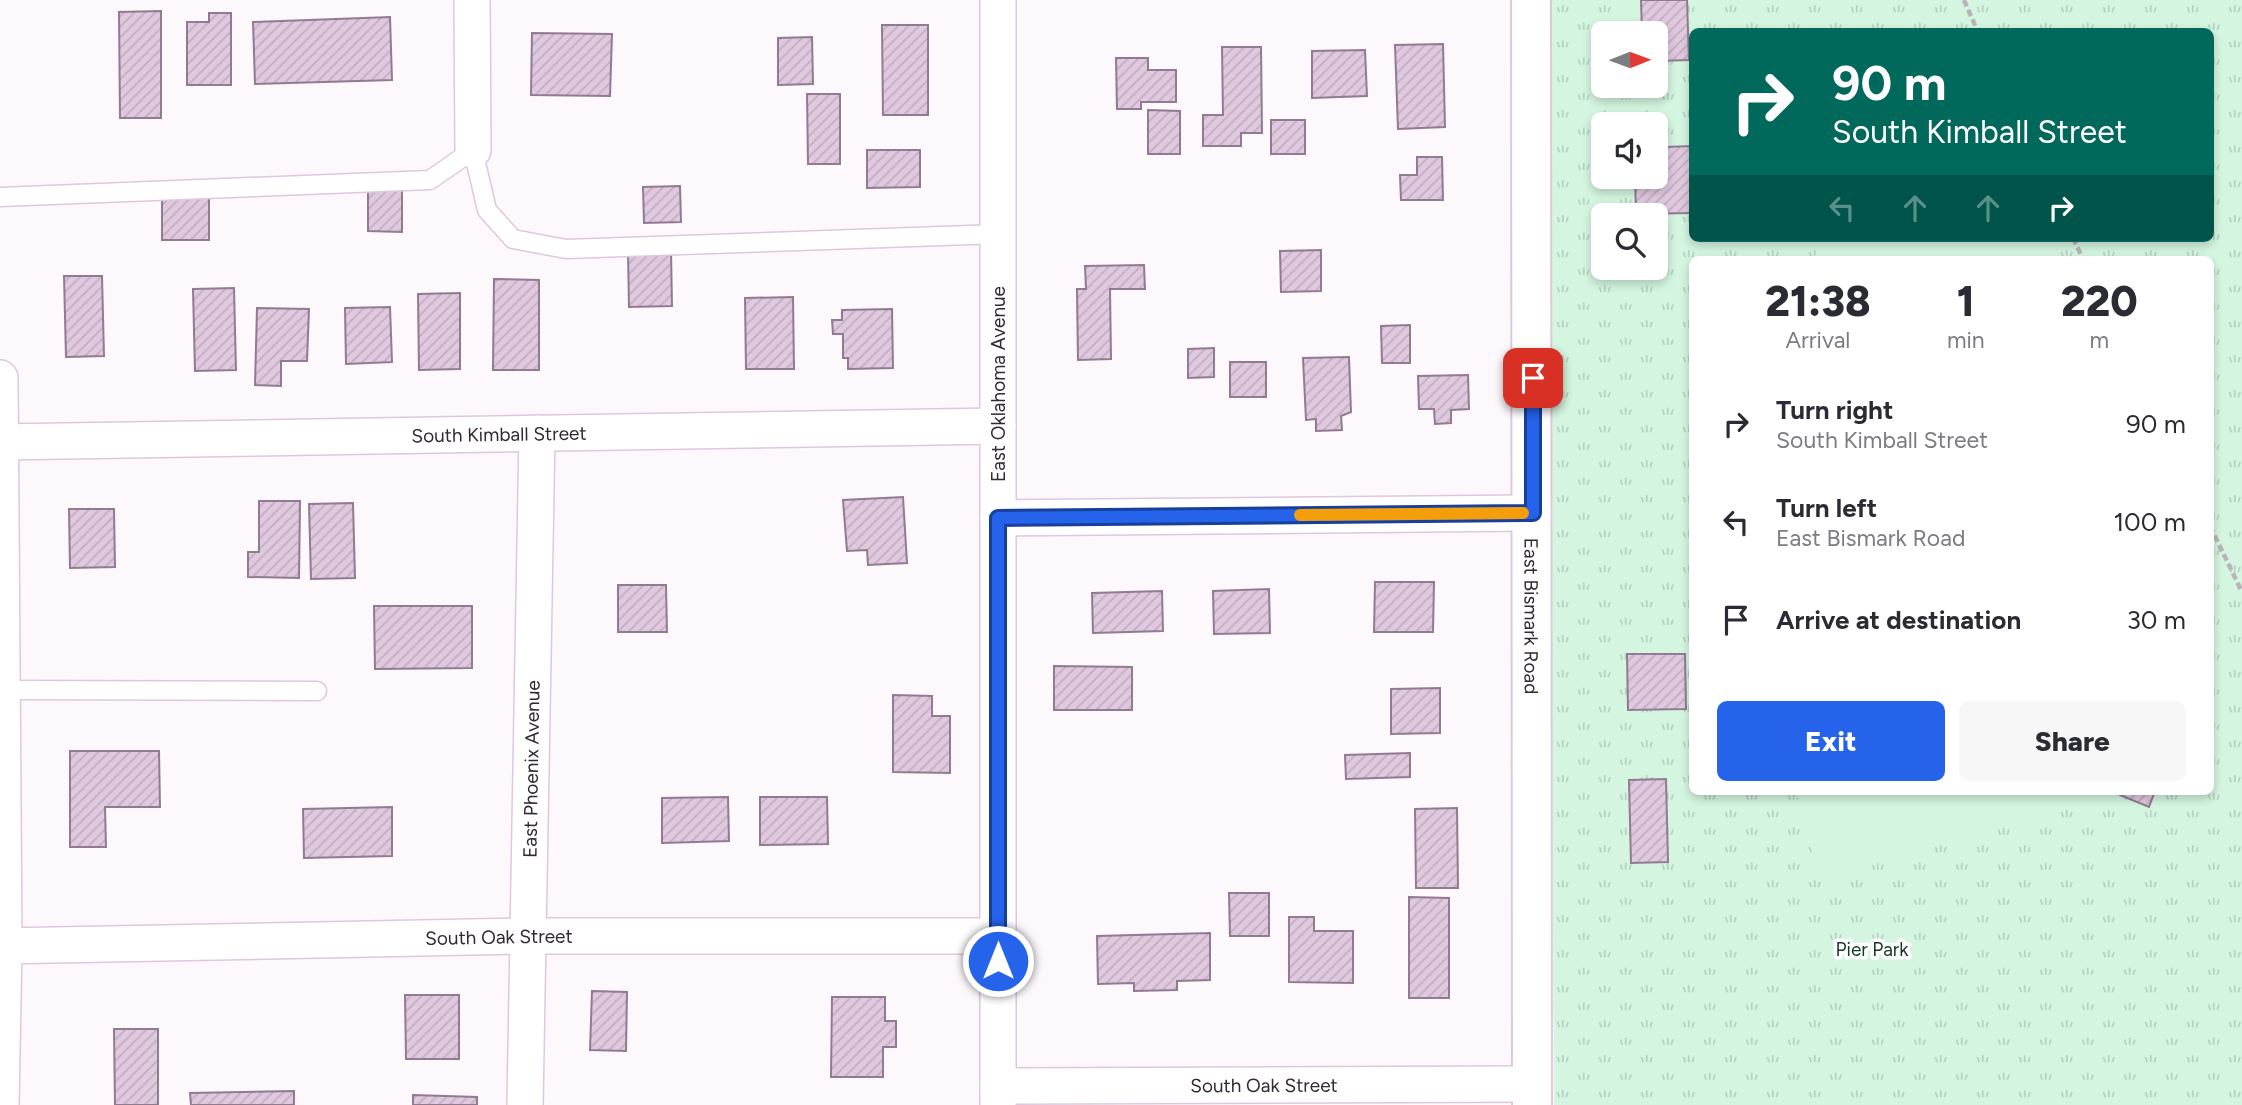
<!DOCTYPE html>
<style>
:root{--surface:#fff;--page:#f7f7f7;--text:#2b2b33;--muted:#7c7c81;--accent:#2563eb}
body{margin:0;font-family:Figtree,sans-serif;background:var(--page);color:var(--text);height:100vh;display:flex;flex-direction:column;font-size:26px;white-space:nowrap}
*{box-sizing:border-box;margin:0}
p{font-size:23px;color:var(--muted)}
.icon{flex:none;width:38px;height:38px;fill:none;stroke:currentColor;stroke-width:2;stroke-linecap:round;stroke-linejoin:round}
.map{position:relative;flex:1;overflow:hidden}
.drawer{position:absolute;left:1689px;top:256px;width:525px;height:539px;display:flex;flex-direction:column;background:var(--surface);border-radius:10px;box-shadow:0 4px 10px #0003}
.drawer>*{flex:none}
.hud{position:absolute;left:1689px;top:28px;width:525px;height:214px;border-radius:10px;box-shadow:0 4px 10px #0003;background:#00695c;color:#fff;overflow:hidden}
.needle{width:46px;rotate:89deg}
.fabs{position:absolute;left:1591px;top:21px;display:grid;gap:14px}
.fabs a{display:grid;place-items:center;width:77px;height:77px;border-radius:10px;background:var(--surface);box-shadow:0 4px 10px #0003;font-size:35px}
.pin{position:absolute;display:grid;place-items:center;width:60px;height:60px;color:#fff;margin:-30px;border-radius:14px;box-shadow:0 4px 10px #0006}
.me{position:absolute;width:77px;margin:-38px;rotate:0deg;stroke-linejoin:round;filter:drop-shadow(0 0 5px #0008)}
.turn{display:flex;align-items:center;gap:24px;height:147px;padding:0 28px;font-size:32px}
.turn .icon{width:91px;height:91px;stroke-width:2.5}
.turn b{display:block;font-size:49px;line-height:60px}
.lanes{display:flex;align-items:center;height:66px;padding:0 28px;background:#0003;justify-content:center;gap:35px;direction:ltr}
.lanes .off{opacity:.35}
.eta{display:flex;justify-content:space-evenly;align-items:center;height:119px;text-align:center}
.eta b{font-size:42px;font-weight:800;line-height:49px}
.cta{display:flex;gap:14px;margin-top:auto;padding:14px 28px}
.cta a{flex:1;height:80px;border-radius:10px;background:var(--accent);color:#fff;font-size:28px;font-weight:800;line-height:80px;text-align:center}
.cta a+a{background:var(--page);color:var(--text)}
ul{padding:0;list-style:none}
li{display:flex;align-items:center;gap:21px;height:98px;padding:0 28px}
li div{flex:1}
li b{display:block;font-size:26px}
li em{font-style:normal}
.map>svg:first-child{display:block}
</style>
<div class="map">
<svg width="2242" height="1105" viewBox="0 0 2242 1105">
<defs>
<pattern id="park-tufts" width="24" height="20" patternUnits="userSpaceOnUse" patternTransform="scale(1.75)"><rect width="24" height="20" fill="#d4f5e0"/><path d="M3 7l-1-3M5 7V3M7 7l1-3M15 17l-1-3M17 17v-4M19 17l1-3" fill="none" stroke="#b6d2c1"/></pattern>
<pattern id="building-hatch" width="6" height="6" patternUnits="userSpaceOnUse" patternTransform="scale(1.75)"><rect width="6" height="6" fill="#e0c9df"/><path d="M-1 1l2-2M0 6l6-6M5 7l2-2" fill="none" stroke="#c1adc0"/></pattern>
</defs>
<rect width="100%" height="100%" fill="#fcf8fc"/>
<path fill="url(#park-tufts)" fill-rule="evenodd" d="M1548 0H2242V1105H1554ZM1692 32H2210V238H1692ZM1603 33H1656V86H1603ZM1603 124H1656V177H1603ZM1603 215H1656V268H1603ZM1692 259H2210V791H1692Z"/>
<path fill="#d4f5e0" d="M1826 238H2035L2042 259H1813Z
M1796 791H2099L2094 802 1819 880Z"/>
<path fill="url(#building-hatch)" stroke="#917b90" stroke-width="2" d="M1641 0H1687L1689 60 1656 61V33H1642Z
M161 11V118H120L119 12Z
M209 13H231V85H187V22H209Z
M390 17 392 80 255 84 253 22Z
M882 25H928V115H883Z
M532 33 612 34 610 96 531 95Z
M812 37 813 84 778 85V38Z
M1443 44 1445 127 1398 129 1395 45Z
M1222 47H1261L1262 133H1241V146H1203V115H1223Z
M1365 50 1367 96 1312 98V51Z
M1116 58H1148V70H1176V102H1141V109H1117Z
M807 94H840V164H808Z
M1148 110 1180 111V154H1148Z
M1271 120H1305V154H1271Z
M1664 121 1665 147 1692 146V213L1636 214 1635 177H1656V124L1619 122Z
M867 150H920V187L867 188Z
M1417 157H1442L1443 200H1401L1400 175H1417Z
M680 186 681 222 644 223 643 187Z
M368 188H402V232L368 231Z
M209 196V240H162V197Z
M1321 250V291L1281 292 1280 251Z
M671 251 672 306 629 307 628 252Z
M1144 265 1145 289H1110L1111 359 1078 360 1077 289H1086L1085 266Z
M64 276H102L104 356 66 357Z
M494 279 539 280V370H493Z
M234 288 236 370 195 371 193 289Z
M460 293V369L419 370 418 294Z
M793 297 794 369H746L745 298Z
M390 307 392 362 346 364 345 308Z
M257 308 309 309 307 361H281V386L255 385Z
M892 309 893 368 848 369V358H843V334H833L832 320H842V310Z
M1410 325V363H1382L1381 326Z
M1214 348V377L1188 378V349Z
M1349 357 1351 412 1341 416 1342 430 1316 431V419L1306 420 1303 358Z
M1230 362H1266V397H1230Z
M1468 375 1469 409 1451 410V423L1435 424 1434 409H1419L1418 376Z
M903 497 907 563 868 565 867 550 847 551 843 500Z
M259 501H300L299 578 248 577V552H259Z
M353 503 355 578 311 579 309 504Z
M69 509H114L115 567 70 568Z
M1375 582H1434L1433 632H1374Z
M618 585H666L667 632H618Z
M1269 589 1270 633 1214 634 1213 591Z
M1162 591 1163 631 1093 633 1092 593Z
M374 606H472V668L375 669Z
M1627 654H1685L1686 709 1628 710Z
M1054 666 1132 667V710H1054Z
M1440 688V733L1391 734V689Z
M893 695 932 696V716H950V773L893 772Z
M70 751H159L160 807H105L106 847H70Z
M1410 753V777L1346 779 1345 755Z
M1666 779 1668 862 1631 863 1629 780Z
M2122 791H2155L2149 807 2120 795Z
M728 797 729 841 662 843V798Z
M760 797H827L828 844 760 845Z
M392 807V856L304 858 303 809Z
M1457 808 1458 888H1416L1415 809Z
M1229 893H1269V936H1230Z
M1409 897 1449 898V998H1409Z
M1289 917H1314V931H1353V983L1289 982Z
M1210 933V980L1177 981V990L1134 991V983L1098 984 1097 936Z
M592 991 627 992 626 1051 590 1050Z
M405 995H459V1059H406Z
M832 997H885V1021H896V1047H883V1077H831Z
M114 1029H158V1105H115Z
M294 1091V1105H191L190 1093Z
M413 1095 477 1097V1105H413Z"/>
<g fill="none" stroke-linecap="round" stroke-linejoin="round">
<defs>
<path id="lane" d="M0 197 430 180 473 150 487 210 513 239 566 249 999 234
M2 690 317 691"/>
<g id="street">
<path d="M472 0 473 150"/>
<path d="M0 378 4 946 1 1105"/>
<path id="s1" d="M0 442 998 426"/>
<path d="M998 518 1533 513"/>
<path id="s2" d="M0 946 528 936H998"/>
<path id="s3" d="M998 1086 1532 1084"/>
<path id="s4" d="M525 1105 537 433"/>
<path d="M998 1105V0"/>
</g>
<g id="secondary">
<path id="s5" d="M1531 0 1532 1105"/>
</g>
</defs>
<use href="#lane" stroke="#dfc8de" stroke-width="21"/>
<use href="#street" stroke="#dfc8de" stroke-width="38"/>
<use href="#secondary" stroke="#dfc8de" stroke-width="42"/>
<path stroke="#bab4ba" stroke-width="4.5" stroke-dasharray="7 3.5" stroke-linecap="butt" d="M1964 0 1978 32
M2073 238 2083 259
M2210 526 2242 592"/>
<use href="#lane" stroke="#fff" stroke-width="18"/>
<use href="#street" stroke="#fff" stroke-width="35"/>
<use href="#secondary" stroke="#fff" stroke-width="38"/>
</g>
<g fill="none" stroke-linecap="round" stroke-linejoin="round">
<defs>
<path id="route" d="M998 961V518L1533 513V378"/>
</defs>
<use href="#route" stroke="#184099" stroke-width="18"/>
<use href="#route" stroke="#2563eb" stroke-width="12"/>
<path stroke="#f59e0b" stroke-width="12" d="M1300 515 1523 513"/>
</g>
<g text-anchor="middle" stroke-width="7" stroke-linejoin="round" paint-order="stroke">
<g font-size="19" fill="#322932" stroke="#fff">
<text transform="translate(998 384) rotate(-90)" y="7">East Oklahoma Avenue</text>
<text dy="7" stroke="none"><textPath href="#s1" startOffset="499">South Kimball Street</textPath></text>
<text dy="7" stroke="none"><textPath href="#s5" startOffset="616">East Bismark Road</textPath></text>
<text dy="7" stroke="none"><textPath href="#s4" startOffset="336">East Phoenix Avenue</textPath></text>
<text dy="7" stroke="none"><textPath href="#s2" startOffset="499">South Oak Street</textPath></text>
<text dy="7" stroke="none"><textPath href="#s3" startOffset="266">South Oak Street</textPath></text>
</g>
<g font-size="19" fill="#133925" stroke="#fff">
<text x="1872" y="956">Pier Park</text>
</g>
</g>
</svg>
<div class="fabs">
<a><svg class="needle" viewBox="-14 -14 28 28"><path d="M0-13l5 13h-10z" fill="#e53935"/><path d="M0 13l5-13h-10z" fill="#7c7c81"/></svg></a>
<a><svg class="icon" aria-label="sound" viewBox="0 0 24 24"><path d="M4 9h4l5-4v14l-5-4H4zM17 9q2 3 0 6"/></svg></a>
<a><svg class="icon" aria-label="search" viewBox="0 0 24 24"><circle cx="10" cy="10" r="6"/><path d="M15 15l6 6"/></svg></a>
</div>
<div class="pin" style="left:1533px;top:378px;background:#d93025"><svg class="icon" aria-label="arrive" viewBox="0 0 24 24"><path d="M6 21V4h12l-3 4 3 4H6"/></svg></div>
<svg class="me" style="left:998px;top:961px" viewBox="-20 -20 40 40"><circle r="17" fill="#2563eb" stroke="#fff" stroke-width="3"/><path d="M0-11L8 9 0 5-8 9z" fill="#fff"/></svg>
<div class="hud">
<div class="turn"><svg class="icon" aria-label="right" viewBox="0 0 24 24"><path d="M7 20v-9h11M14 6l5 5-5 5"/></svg><div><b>90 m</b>South Kimball Street</div></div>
<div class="lanes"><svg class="icon off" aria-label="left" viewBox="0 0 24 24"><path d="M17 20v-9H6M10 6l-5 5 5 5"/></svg><svg class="icon off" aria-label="ahead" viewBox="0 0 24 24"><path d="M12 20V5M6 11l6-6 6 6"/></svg><svg class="icon off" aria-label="ahead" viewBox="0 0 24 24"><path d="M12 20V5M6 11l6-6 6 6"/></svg><svg class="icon" aria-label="right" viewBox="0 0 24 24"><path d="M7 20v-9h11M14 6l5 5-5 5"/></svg></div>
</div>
<section class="drawer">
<div class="eta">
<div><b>21:38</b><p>Arrival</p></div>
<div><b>1</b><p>min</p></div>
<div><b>220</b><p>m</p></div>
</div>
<ul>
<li><svg class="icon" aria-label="right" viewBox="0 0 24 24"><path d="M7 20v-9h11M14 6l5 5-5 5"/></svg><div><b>Turn right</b><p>South Kimball Street</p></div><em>90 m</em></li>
<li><svg class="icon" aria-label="left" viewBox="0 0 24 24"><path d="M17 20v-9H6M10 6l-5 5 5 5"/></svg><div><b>Turn left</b><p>East Bismark Road</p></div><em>100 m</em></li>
<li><svg class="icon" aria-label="arrive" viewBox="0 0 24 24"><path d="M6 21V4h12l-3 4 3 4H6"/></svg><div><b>Arrive at destination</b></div><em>30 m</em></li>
</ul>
<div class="cta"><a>Exit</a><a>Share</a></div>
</section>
</div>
